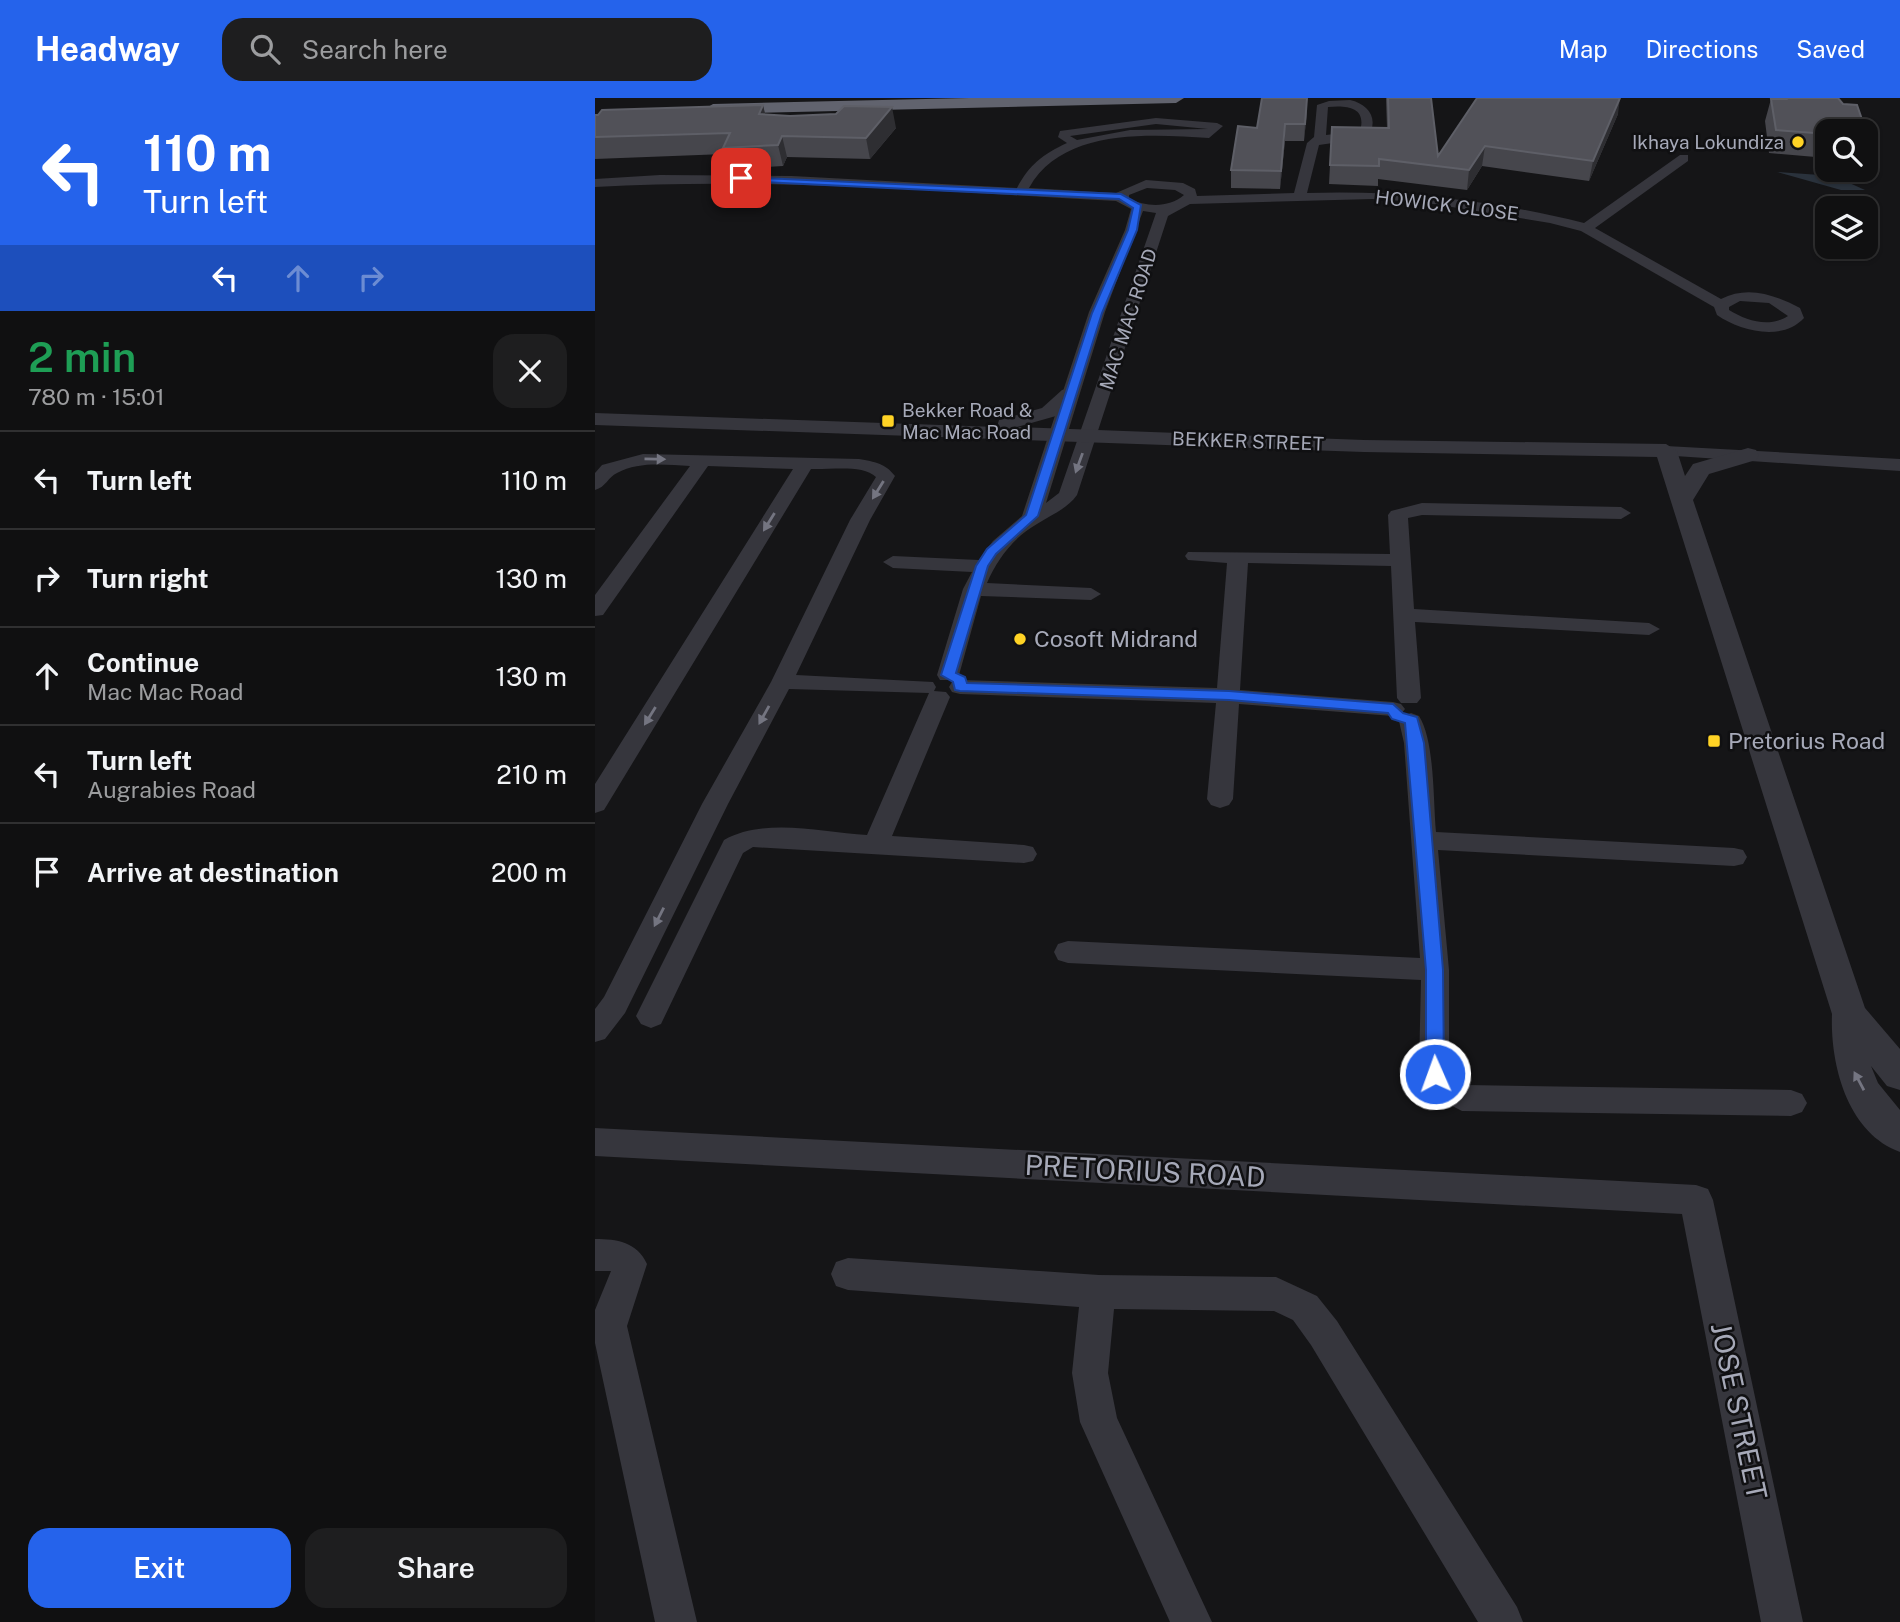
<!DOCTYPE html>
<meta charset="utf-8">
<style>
:root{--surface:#101011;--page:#1e1e1f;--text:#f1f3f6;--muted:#9c9d9f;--line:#303031;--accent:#2563eb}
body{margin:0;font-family:"Public Sans",sans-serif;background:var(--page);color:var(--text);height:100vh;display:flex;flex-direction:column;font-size:26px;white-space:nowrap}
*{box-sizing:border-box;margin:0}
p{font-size:23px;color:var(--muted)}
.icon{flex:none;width:38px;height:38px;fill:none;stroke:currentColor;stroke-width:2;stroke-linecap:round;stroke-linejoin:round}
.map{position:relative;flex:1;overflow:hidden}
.details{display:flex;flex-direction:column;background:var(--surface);width:595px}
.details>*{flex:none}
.guide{background:#2563eb;color:#fff;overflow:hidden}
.tools{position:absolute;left:1220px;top:21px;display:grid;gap:14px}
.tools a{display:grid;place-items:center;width:63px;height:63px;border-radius:14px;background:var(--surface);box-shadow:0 2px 5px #0004,0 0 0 2px var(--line);font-size:35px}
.pin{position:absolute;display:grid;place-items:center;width:60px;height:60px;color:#fff;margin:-30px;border-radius:14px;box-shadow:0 4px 10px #0006}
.me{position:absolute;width:77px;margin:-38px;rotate:358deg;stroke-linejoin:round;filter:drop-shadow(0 0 5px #0008)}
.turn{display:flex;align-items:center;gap:24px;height:147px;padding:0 28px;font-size:32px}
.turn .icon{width:91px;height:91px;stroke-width:2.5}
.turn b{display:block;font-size:49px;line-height:60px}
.lanes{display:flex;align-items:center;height:66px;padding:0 28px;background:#0003;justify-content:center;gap:35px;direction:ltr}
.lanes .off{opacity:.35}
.round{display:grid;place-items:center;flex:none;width:74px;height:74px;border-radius:21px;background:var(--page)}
.overview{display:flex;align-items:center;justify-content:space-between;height:119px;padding:0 28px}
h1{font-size:42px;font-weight:600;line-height:52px;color:#1e9e55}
.action{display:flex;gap:14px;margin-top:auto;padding:14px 28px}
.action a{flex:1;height:80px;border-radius:21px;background:var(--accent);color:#fff;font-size:28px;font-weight:600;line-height:80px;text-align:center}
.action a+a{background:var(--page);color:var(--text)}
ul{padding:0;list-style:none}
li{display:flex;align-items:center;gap:21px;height:98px;padding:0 28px;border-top:2px solid var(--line)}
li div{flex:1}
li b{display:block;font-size:26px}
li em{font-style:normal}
header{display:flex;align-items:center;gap:42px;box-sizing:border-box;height:98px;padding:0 35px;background:var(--accent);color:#fff}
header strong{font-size:33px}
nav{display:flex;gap:38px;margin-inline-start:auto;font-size:24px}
.search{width:490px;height:63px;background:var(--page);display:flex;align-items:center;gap:18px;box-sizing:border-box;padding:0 24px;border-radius:21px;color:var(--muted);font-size:26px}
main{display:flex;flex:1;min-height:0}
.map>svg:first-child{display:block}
</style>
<header>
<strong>Headway</strong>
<div class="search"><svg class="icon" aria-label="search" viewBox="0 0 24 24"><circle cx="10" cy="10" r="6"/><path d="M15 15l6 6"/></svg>Search here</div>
<nav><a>Map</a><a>Directions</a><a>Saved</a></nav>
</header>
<main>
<section class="details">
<div class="guide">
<div class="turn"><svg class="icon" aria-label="left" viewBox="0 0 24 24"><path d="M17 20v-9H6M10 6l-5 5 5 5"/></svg><div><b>110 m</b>Turn left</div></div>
<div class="lanes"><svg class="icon" aria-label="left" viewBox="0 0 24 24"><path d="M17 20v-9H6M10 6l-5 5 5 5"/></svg><svg class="icon off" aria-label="ahead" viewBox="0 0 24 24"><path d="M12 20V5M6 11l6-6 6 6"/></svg><svg class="icon off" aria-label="right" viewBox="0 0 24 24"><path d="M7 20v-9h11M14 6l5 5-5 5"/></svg></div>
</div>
<div class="overview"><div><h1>2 min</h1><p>780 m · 15:01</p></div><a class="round"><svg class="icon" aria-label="close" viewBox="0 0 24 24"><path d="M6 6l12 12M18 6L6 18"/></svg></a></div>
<ul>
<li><svg class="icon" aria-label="left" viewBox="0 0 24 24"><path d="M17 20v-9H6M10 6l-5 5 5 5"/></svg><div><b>Turn left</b></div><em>110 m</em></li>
<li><svg class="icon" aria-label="right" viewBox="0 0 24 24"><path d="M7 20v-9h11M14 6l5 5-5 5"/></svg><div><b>Turn right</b></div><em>130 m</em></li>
<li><svg class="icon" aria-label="ahead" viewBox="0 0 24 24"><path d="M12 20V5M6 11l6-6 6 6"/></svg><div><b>Continue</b><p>Mac Mac Road</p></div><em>130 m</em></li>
<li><svg class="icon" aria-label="left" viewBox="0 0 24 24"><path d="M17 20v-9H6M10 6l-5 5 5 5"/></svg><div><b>Turn left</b><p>Augrabies Road</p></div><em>210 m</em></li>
<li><svg class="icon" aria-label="arrive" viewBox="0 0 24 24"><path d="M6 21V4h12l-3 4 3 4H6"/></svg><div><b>Arrive at destination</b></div><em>200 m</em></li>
</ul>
<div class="action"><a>Exit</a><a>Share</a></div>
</section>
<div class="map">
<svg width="1305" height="1524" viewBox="0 0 1305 1524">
<rect width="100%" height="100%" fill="#151517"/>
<path fill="#2a323c" d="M1182 74 1239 78 1270 92H1246Z"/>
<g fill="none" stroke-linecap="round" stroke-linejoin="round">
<path fill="#36363d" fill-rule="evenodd" d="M755 2C774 6 785 22 772 40L724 47 712 95C805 92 898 102 989 125L1085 57H1093V63L1000 130 1126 201C1153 187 1180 197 1205 210L1209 220C1187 244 1145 233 1122 217L1119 209 986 133 955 125 826 104 777 101 595 106 573 118 482 397C472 411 456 417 442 426 419 439 402 461 392 485L496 490 506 496 496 502 386 498 364 577 361 582H345L342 577 368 491 377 474 298 470 288 464 298 458 384 462 398 443 427 418 494 214 530 132 536 111 521 103C348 94 175 79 0 89V81L65 77 197 78 422 90C434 67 448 56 472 45L463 39 465 33 561 20 622 25 628 28 614 40C554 36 467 30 434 90L521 95 551 82 588 85 600 91 602 98 699 95 712 45 719 39 722 7 734 3ZM733 9C752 7 772 9 765 33L731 37ZM561 26 613 31 535 32 482 42 475 38ZM552 90 580 92 589 97C574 110 552 109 534 101V97ZM548 113 561 115 464 395 451 405 510 214ZM1145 203 1174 205 1193 218C1174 230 1152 223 1134 212V209Z
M1071 348 1305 361V373L1065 357 1062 353 1065 349Z
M48 356 264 361C280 364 290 365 300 378L275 422 201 577 338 584 341 589 339 593 351 594 355 599 297 738 429 747 438 749 442 756 438 763 429 765 158 749 148 755 66 926 56 930 46 926 41 918 129 742C169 719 227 734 272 737L334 595 194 591 133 706 30 915 10 941 0 944V911L9 899 107 706 176 584 255 422 281 379C268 366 234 372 216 371L9 712 0 715V686L198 371 113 368 8 517 0 518V497L95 368C71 367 44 363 22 375 13 379 11 389 0 392V375L7 367Z
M827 405 1026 409 1036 415 1026 421 827 417 813 420 819 511 1054 525 1065 531 1054 537 820 524 826 600 822 605H806L802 600 796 468 653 465 645 592 798 604 806 606 810 611 806 616 798 618 644 606 638 701 634 707 625 710 616 707 612 701 621 605 365 596 357 594 354 589 357 584 365 582 622 590 632 465 593 462 590 458 593 454 795 456 793 417 796 413Z
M816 615 824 618C840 643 838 703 841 734L1139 750 1148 752 1152 759 1148 766 1139 768 843 752 854 872V969L859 979 872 987 1196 992 1207 996 1212 1005 1207 1014 1196 1018 867 1013 836 997 824 969 826 882 473 865 463 862 459 854 463 846 473 843 825 860 809 645 804 623 808 618Z
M0 1030 1101 1087 1113 1091 1118 1102 1208 1524H1166L1087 1116 0 1058Z
M0 1141C22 1141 42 1144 52 1166L32 1228 102 1524H60L0 1245V1212L16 1173H0Z
M253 1160 504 1177 681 1179 722 1198 742 1223 922 1509 928 1524H883L716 1247 698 1222 679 1213 519 1211 513 1275 522 1320 617 1524H575L485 1324 477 1275 484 1209 253 1192 241 1188 236 1176 241 1164Z"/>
<path fill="#36363d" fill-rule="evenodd" d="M474 290 484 296 461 318 422 329 769 342 1071 346 1082 353 1090 378 1098 366 1153 350 1161 352 1164 357 1161 362 1114 376 1098 402 1270 910 1305 951V992L1292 988 1276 968 1283 985 1305 1012V1054C1252 1035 1235 966 1237 916L1062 359 769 354 0 327V315L402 329 404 322 447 310 467 292Z"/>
<path fill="#61636e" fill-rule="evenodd" d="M374 0H589L581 5 118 16 110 11 118 6Z"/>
</g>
<path fill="#46464c" d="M791 0H836L843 58 1023 16 994 83 887 68 872 92 783 81V88L734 86 737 29 792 30Z
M1184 0H1243L1248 6 1262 7 1273 39 1270 47V33H1232V60L1174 55 1170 23 1176 1H1184Z
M168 7 170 17 301 30 275 61 192 59 188 68 134 71 130 56 0 61V17Z
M712 13 709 43H690L685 91 636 90V72L662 30Z"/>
<path fill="#2e2e32" d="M712 0V13L709 43 710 26Z
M1025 0 1023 16 994 83 998 63Z
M168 7 173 28 164 16Z
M297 9 301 30 275 61 271 40Z
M690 26V43L685 91 686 73Z
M187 38 192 59 188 68 183 47Z
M890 48 887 68 872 92 874 72Z"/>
<path fill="#515158" stroke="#5e5f67" stroke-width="2" d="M667 0H712L710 26H690L686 73 636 72 643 28 662 30Z
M793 0H836L843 58 882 0H1025L998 63 890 48 874 72 784 61V68L735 67 737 29 794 30Z
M1190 0H1243L1248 6 1262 7 1273 39H1270V33H1232V36L1181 32 1176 1H1191Z
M168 7 164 16 195 18 241 16 249 8 297 9 271 40 187 38 183 47 128 50 135 35 0 39V17H3L7 12Z"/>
<defs><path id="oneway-solid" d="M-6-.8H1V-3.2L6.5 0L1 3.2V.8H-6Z" transform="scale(1.75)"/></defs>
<g fill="#747581">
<use href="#oneway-solid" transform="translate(60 361) rotate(1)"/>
<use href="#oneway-solid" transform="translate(484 365) rotate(110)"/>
<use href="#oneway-solid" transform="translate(283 392) rotate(122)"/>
<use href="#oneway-solid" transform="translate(174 424) rotate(122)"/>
<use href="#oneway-solid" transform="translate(169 617) rotate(119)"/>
<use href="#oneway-solid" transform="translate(55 618) rotate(122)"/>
<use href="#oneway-solid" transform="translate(64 819) rotate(117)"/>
<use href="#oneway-solid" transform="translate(1264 983) rotate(-118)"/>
</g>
<path fill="#2563eb" stroke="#184099" stroke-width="2" d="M143 79 526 96 546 107 542 132 507 215 443 418 401 456 393 468 361 575 370 579 372 585 634 593 798 606 808 615 822 619 829 645 848 872 849 976 847 982H834L831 976V872L810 625 797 621 793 615 634 602 365 593 360 592 358 584 346 577 381 468 392 451 431 417 497 215 533 132 538 110 524 101 146 83Z"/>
<g fill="#ffd325" stroke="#101012" stroke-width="2.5">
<circle cx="1203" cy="44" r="7"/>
<rect x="286" y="316" width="14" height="14" rx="3.5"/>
<circle cx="425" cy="541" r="7"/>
<rect x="1112" y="636" width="14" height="14" rx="3.5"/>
</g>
<g text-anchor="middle" stroke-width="5" stroke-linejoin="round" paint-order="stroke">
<g font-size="19" fill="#a6a9b8" stroke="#101012" text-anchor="end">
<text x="1189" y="51">Ikhaya Lokundiza</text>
<text x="307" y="319" text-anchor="start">Bekker Road &amp;<tspan x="307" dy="22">Mac Mac Road</tspan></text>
</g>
<g font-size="19" fill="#a6a9b8" stroke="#101012">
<text transform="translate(852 107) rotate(7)" y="7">HOWICK CLOSE</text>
<text transform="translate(533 221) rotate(-72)" y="7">MAC MAC ROAD</text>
<text transform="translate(653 343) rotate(2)" y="7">BEKKER STREET</text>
</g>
<g font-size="23" fill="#a6a9b8" stroke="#101012" text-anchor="start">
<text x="439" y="549">Cosoft Midrand</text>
<text x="1133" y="651">Pretorius Road</text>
</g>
<g font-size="28" fill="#a6a9b8" stroke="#101012">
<text transform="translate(550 1073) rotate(3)" y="10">PRETORIUS ROAD</text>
<text transform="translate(1144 1313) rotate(78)" y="10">JOSE STREET</text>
</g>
</g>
</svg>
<div class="tools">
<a><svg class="icon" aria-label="search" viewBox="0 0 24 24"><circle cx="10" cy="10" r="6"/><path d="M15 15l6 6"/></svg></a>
<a><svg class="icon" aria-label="layers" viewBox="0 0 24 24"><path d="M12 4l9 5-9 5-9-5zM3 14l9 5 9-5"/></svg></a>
</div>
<div class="pin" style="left:146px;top:80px;background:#d93025"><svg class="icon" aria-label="arrive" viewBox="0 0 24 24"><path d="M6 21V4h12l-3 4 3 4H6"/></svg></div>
<svg class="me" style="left:840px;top:976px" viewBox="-20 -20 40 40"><circle r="17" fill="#2563eb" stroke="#fff" stroke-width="3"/><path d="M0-11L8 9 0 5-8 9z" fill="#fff"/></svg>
</div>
</main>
